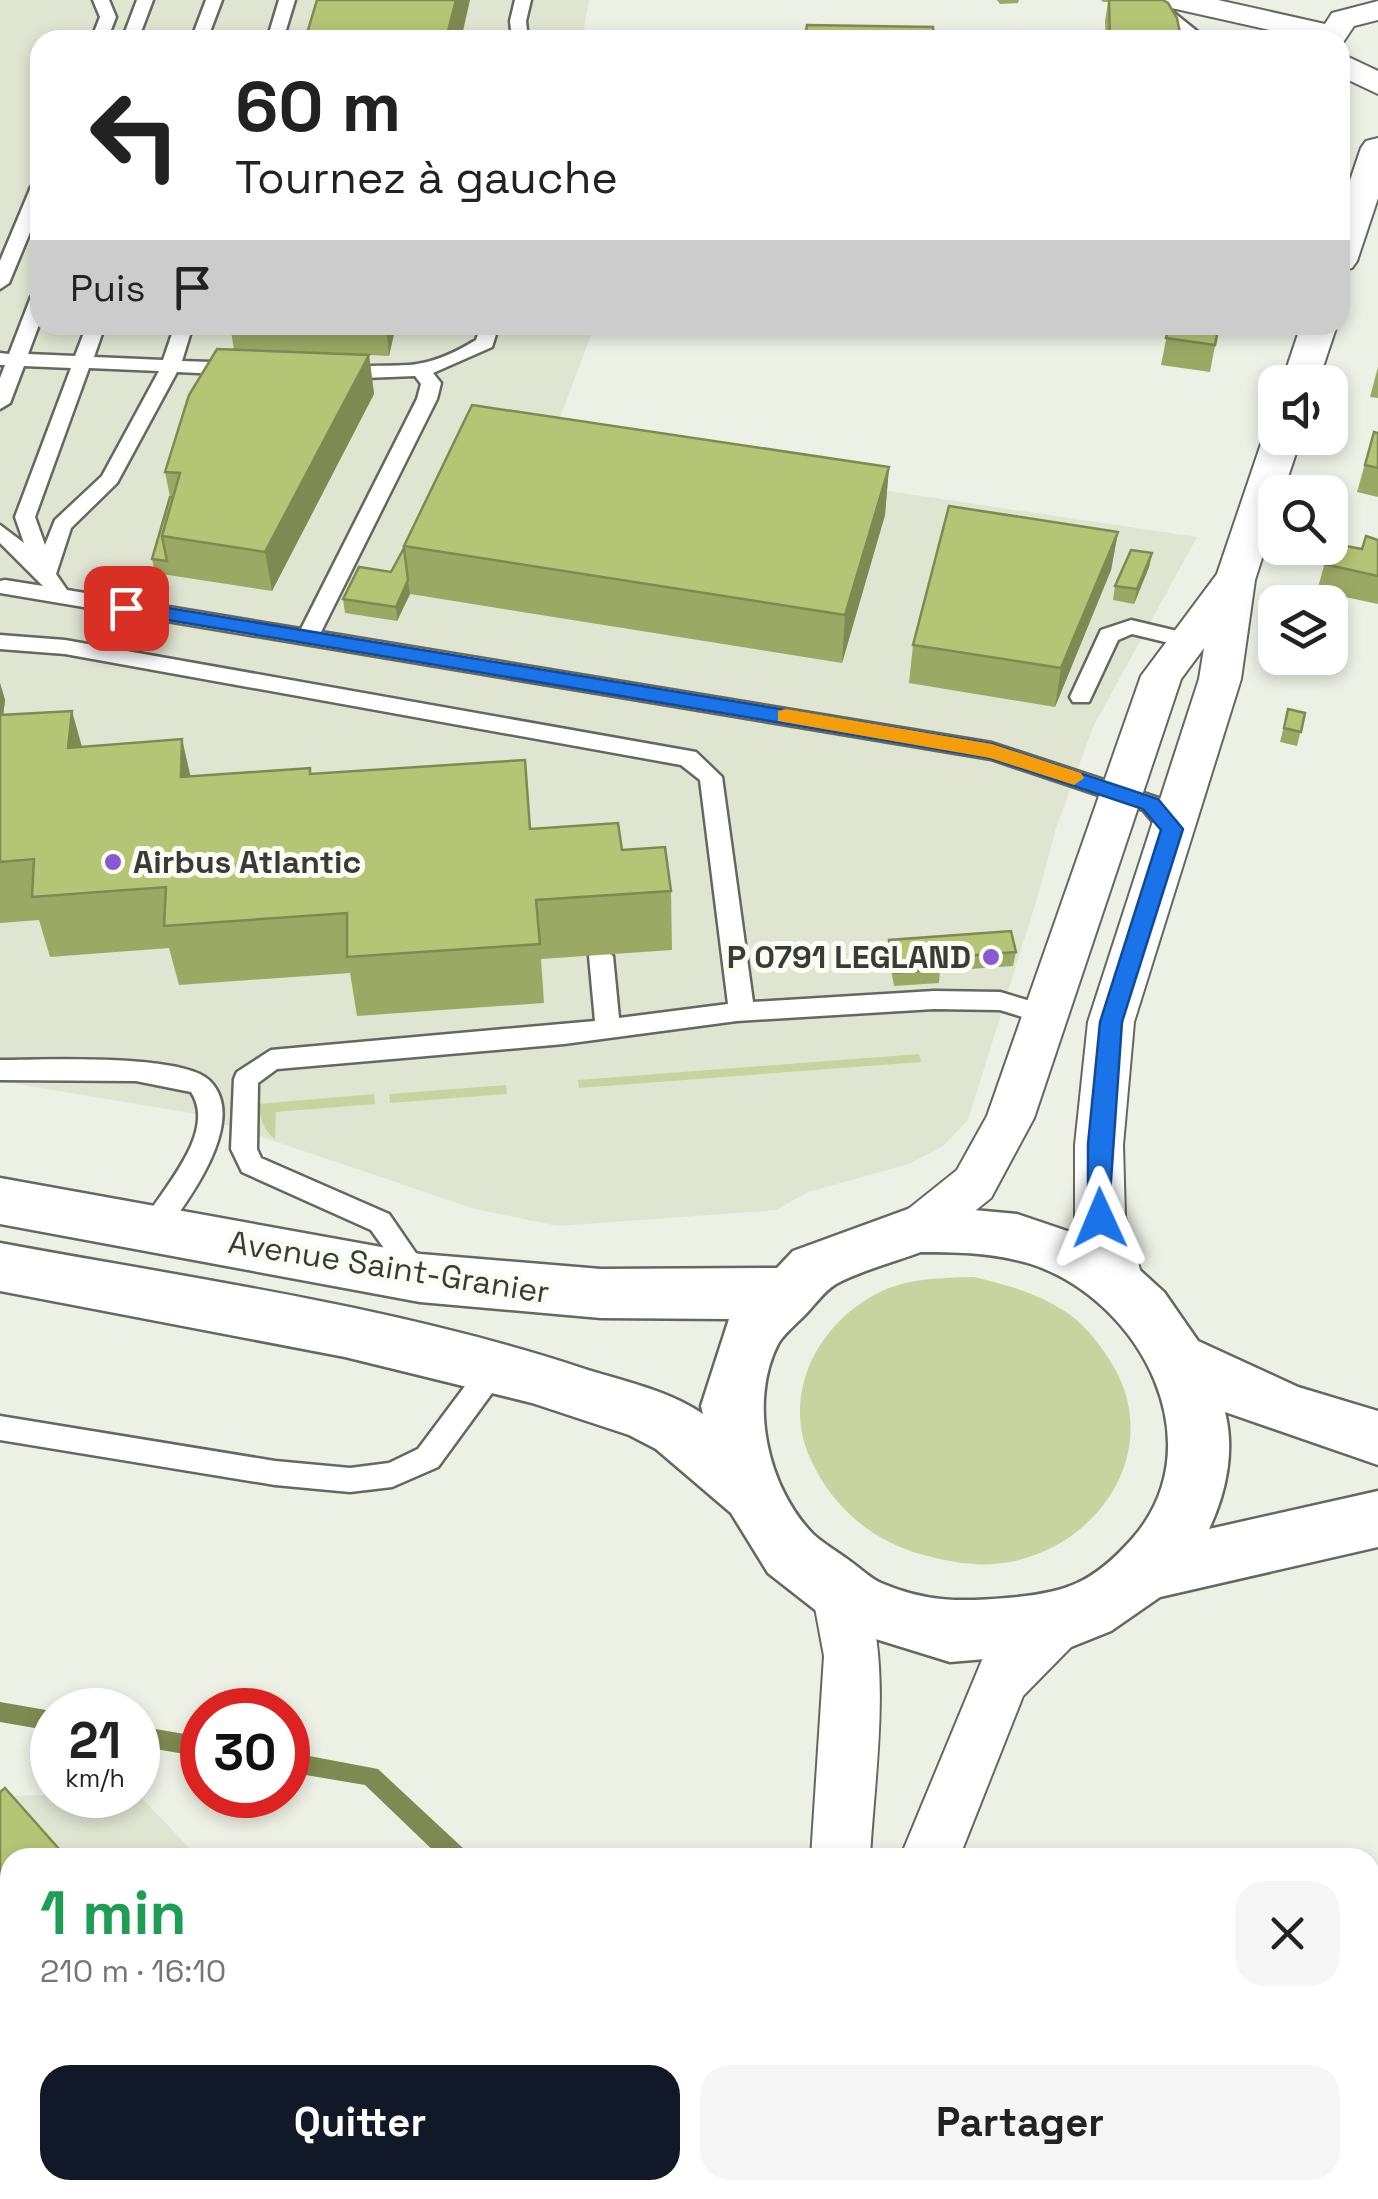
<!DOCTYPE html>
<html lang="fr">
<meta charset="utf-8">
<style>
:root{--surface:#fff;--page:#f6f6f6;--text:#222;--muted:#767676;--accent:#111827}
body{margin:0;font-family:"Space Grotesk",sans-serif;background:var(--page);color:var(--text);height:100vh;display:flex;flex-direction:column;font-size:38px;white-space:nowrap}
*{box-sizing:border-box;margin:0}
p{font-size:32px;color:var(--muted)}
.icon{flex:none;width:55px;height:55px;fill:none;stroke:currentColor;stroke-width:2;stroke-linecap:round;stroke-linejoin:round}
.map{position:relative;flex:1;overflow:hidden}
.side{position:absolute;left:0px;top:1848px;width:1380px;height:352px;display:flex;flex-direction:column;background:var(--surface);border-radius:30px 30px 0 0;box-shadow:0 5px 15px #0003}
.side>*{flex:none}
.guide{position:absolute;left:30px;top:30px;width:1320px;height:305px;border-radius:30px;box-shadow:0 5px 15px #0003;background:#fff;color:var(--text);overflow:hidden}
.buttons{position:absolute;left:1258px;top:365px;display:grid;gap:20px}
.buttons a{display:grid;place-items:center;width:90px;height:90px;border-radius:20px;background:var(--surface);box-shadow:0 5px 15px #0003;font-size:50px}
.speed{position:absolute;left:30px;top:1688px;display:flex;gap:20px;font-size:50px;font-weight:700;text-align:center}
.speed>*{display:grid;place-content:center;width:130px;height:130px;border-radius:50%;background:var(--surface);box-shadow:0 5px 15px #0003;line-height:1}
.speed small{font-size:25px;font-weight:400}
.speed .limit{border:15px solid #d22;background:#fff;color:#111}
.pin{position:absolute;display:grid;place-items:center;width:85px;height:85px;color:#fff;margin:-42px;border-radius:20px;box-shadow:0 5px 15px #0006}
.me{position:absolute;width:110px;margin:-55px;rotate:359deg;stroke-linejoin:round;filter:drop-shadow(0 0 8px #0008)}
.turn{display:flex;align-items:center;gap:35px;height:210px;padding:0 40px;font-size:45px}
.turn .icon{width:130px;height:130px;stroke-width:2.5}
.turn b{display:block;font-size:70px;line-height:85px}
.then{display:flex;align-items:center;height:95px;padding:0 40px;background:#0003;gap:20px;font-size:38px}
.round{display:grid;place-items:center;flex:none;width:105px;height:105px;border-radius:30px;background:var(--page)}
.overview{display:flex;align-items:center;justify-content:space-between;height:170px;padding:0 40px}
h1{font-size:60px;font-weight:700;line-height:75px;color:#1e9e55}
.primary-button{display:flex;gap:20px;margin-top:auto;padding:20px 40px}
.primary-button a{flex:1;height:115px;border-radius:30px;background:var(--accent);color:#fff;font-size:40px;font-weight:700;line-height:115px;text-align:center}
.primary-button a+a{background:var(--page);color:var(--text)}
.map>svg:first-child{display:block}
</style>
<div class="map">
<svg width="1378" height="2199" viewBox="0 0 1378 2199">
<rect width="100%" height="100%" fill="#edf0e4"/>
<path fill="#e0e5d2" d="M0 0H589L582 40H40V325H595L551 441 1197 537 1093 727 1055 831 1040 889 968 1120 943 1146 909 1164 808 1192 776 1210 558 1226 475 1209 191 1113 0 1081Z
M138 1794 198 1857 10 1858V2190H515L524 2199H0V1796Z"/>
<path fill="#c7d49f" d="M919 1054 921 1062 579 1088 578 1080Z
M506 1085 507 1094 390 1103 389 1094Z
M374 1094 375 1104 276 1112 275 1139C263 1130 260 1118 258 1104Z
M974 1277C1007 1285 1038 1293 1066 1312 1087 1326 1103 1348 1115 1369 1161 1453 1099 1545 1010 1562 980 1568 949 1562 920 1554 870 1540 831 1505 810 1458 781 1394 818 1323 878 1293 908 1278 941 1278 974 1277Z"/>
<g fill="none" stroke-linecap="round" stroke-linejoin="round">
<path fill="#7f8a52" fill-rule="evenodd" d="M0 1702 52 1711V1731L0 1722Z
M138 1726 202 1737V1757L138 1746Z
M288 1752 378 1769 465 1850 468 1858H441L365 1785 288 1772Z"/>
<defs>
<path id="lane" d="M93 0H109L116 17 107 40H91L100 17Z
M137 0H153L138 40H122Z
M206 0H222L207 40H191Z
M279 0H295L283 40H267Z
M515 0H531L526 21 528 40H512L510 21Z
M1140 0H1158L1208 40H1190Z
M40 182V208L9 283 0 289V261L31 187Z
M40 291V322L28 354 75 356 87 325H105L94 357 163 360 175 325H193L182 361 240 363 250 369 240 375 177 372 117 483 71 528 56 574 67 590 301 629 417 399 421 384 415 376 340 379 330 373C344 362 396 368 417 364 438 361 458 351 476 340L481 325H499L492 347 433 373 441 383 437 399 321 632 992 743 1159 798 1183 829 1180 835H1164L1143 810 991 759 0 593V581L5 580 43 586 0 543V525L24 543 15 517 71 368 24 366 10 403 0 409V378L5 365H0V353L9 354 31 297ZM89 368 159 371 102 476 55 520 45 545 35 517Z
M1131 620 1194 635 1197 640 1186 647 1132 634 1118 640 1089 702H1073L1070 697 1101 630Z
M0 635 65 640 696 752 722 777 753 1002 934 991 1000 992 1054 1008 1057 1015 1054 1022 1045 1024 1000 1010 934 1009 737 1021 564 1044 277 1069 258 1083 257 1149 261 1158 389 1214 433 1278 429 1286 420 1289 411 1286 371 1230 242 1172 231 1149 234 1079 237 1072 271 1050 595 1021 589 956 601 947 613 956 619 1018 728 1004 700 780 681 765 65 654 0 649Z
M0 1060C41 1060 184 1053 210 1081 249 1121 187 1203 161 1237L152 1240 143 1237 139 1229C157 1194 219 1134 191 1092L136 1081 0 1080Z
M496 1354 506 1358 510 1366 506 1374 438 1467 392 1487 350 1492 275 1485 0 1440V1416L275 1461 350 1468 389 1463 418 1449 486 1358Z"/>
<path id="street" d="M1161 0H1218L1325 24 1332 13 1378 1V20L1354 26 1340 47V40H1314L1176 9 1165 7Z
M1340 53 1378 71V94L1340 76Z
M1378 138V198L1357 261 1352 268 1340 271V210L1361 148 1366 141Z
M1301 325H1337L1318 382H1282Z
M1275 428V438H1301L1283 492H1275V518L1255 580 1241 679 1134 1022 1123 1145 1125 1217 1145 1287 1138 1302 1120 1308 1102 1302 1075 1217V1145L1088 1022 1199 679 1204 648 1181 679 1034 1118 991 1198 936 1242 919 1248 902 1242 894 1228 902 1214 957 1170 987 1116 1141 676 1217 574 1263 438Z
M841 1572 860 1579C895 1654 874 1775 870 1858H811L824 1656 813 1597 822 1579Z
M1057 1597 1077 1605 1085 1623 1077 1641 1023 1696 959 1858H900L982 1660 1037 1605Z
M822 2190H886V2199H822Z"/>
<path id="secondary" d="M0 1178 420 1254 601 1269 777 1268 793 1251 919 1205 1017 1214 1094 1240 1132 1263 1164 1292 1198 1341 1298 1387 1378 1411V1465L1225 1412C1235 1451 1226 1493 1209 1529L1378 1491V1547L1160 1597 1111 1631 1056 1653 950 1662 837 1627 768 1573 731 1513 656 1449 629 1435 532 1403 345 1357 0 1291V1243C194 1279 394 1306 582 1368 622 1381 668 1390 703 1414L701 1406 729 1319 601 1318 420 1302 0 1224ZM921 1252C959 1252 998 1253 1034 1265 1141 1302 1216 1444 1132 1539 1092 1584 1065 1593 1007 1598 959 1602 926 1602 881 1583 870 1578 860 1568 850 1561 838 1552 824 1544 813 1534 768 1488 748 1403 778 1344 784 1334 796 1324 804 1316 814 1306 824 1291 836 1284 862 1270 894 1262 921 1252Z"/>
</defs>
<use href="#lane" stroke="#65685e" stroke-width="5"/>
<use href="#street" stroke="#65685e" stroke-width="4"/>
<use href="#secondary" stroke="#65685e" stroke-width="5"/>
<use href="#lane" fill="#fff" fill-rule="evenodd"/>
<use href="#street" fill="#fff" fill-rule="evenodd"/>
<use href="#secondary" fill="#fff" fill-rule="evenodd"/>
</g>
<path fill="#9ca965" d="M997 0H1019L1018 3 1000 4Z
M1101 0H1163L1181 40H1106L1105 21 1108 2H1103Z
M807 25 934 40H805Z
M230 325H396L389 356 369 355 374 394 272 591 155 573 152 559 170 497 165 472 234 350Z
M1169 325H1219L1210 372 1161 365Z
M1378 367V398L1370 397Z
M1374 432 1378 433V497L1357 492Z
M889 467 885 515 842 663 410 594 397 621 345 613 343 599 391 572 404 546Z
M1118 532 1111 570 1055 707 909 683 913 645Z
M1378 540V604L1317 591 1329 548 1362 549Z
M1152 553 1149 567 1134 604 1113 600 1115 586Z
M1275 609V643L1266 641Z
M0 683 5 700 3 715 82 747 182 739 190 777 311 774 530 829 622 850 671 891 672 950 541 959 544 1003 357 1016 350 973 179 985 169 948 50 957 39 920 0 923Z
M1288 709 1305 713 1297 746 1280 742Z
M889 940 1016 952 1013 966 940 971 939 983 894 986 888 953Z"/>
<path fill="#7f8a53" d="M456 0H470L461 40 448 31Z
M386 325H396L389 356Z
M369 355 374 394 272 591 265 552Z
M889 467 885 515 842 663 845 615Z
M1118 532 1111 570 1055 707 1061 668Z
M1152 553 1149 567 1134 604 1137 589Z
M408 580 410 594 397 621 396 607Z
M0 683 5 700 0 742Z
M72 711 89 772 68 748Z
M182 739 196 800 181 777Z
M162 2190H217L208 2199H153Z"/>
<path fill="#b5c576" stroke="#7f8a53" stroke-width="2.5" d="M317 0H456L448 31 493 33 492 40H305Z
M1109 0H1163L1168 3 1177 18 1181 38 1110 36Z
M807 25 933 27 934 40 805 37Z
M1169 325H1219L1215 345 1166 338Z
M217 349 369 355 265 552 162 536 180 473 165 472 189 395Z
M472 405 889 467 845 615 404 546Z
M1374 432 1378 433V468L1365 465Z
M170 497H173L162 536 167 561 152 559Z
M949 506 1118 532 1061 668 913 645Z
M1366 536 1378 540V576L1324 564 1330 548V543L1362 549Z
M404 548 408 580 396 607 343 599 359 567 391 572Z
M1131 550 1152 553 1137 589 1115 586Z
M1275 609V628L1270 627Z
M1288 709 1305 713 1301 732 1284 728Z
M72 711 68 748 182 739 181 777 310 768V774L525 760 530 829 618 823 622 850 665 847 671 891 536 900 540 944 347 957V913L164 926 166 887 32 897 34 859 0 862V715Z
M1011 931 1016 952 939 958 940 969 895 973 889 940Z
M5 1788 67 1858H10V2190H162L153 2199H0V1792Z"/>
<path fill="#1a73e8" stroke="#114b97" stroke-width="2.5" d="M126 601 992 744 1158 799 1183 829 1122 1022 1108 1224H1092L1088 1218V1144L1100 1022 1161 830 1143 809 990 758 120 612 117 608Z"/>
<path fill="#f59e0b" d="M786 709 992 744 1081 773 1084 778 1074 785 990 758 778 721V711Z"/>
<g fill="#895ad3" stroke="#fafdf1" stroke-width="4">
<circle cx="113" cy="862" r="10"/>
<circle cx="991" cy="957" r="10"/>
</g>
<g text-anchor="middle" stroke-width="10" stroke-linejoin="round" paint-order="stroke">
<g font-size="32" font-weight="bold" fill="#3a3b37" stroke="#fafdf1" text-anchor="start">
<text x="133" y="873">Airbus Atlantic</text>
<text x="971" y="968" text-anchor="end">P 0791 LEGLAND</text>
</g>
<g font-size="32" fill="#3a3b37" stroke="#fafdf1">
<text transform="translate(389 1267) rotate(9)" y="11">Avenue Saint-Granier</text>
</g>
</g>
</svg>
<div class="buttons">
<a><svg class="icon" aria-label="sound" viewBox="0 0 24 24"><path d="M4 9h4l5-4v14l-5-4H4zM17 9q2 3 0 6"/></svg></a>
<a><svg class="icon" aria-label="search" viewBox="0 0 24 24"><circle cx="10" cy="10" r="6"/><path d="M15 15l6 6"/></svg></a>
<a><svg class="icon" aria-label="layers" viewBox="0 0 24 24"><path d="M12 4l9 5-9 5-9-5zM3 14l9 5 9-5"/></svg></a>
</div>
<div class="speed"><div>21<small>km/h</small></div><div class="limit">30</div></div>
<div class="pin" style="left:126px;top:608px;background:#d93025"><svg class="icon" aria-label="arrive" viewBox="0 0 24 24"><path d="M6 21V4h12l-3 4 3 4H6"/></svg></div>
<svg class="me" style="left:1100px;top:1218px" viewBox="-20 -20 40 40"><path d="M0-17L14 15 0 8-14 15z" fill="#1a73e8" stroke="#fff" stroke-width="4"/></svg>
<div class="guide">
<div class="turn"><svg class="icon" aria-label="left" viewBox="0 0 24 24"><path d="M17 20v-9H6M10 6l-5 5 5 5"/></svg><div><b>60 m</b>Tournez à gauche</div></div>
<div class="then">Puis<svg class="icon" aria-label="arrive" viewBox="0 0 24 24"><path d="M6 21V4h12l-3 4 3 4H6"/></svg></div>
</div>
<section class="side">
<div class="overview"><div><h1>1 min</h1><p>210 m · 16:10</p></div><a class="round"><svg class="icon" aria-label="close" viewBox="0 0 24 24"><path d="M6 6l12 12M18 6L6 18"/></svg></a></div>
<div class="primary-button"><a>Quitter</a><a>Partager</a></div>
</section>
</div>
